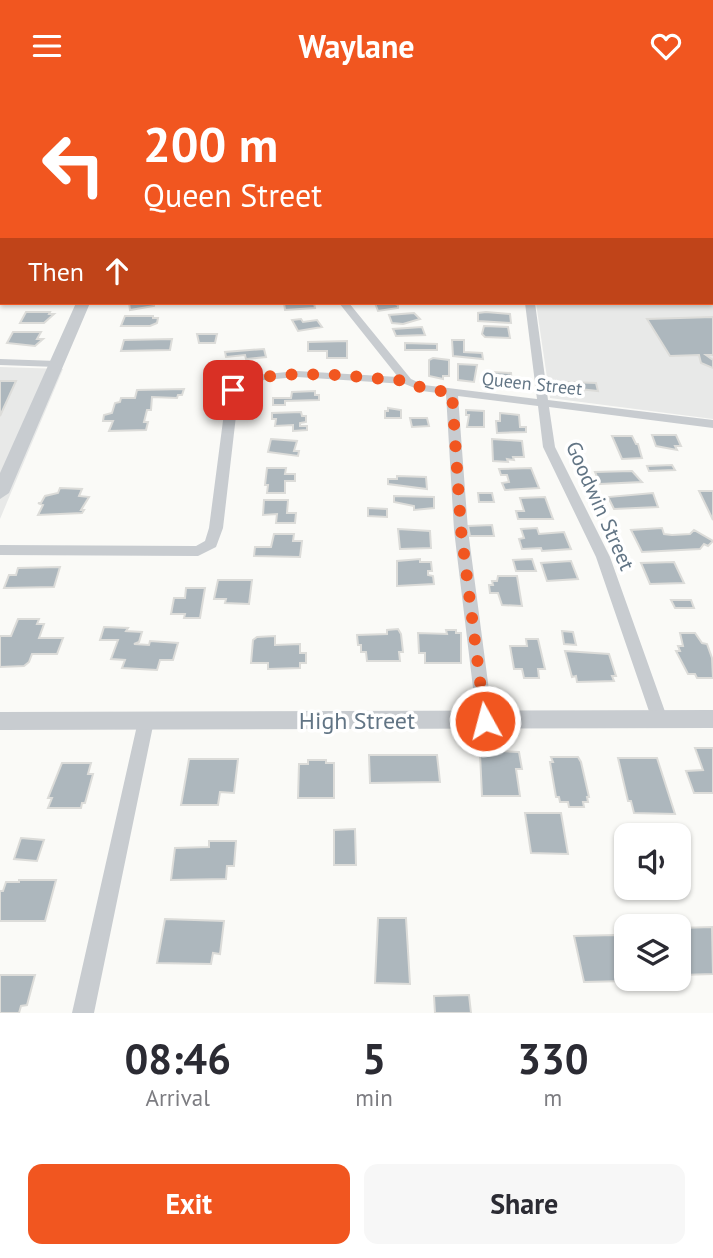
<!DOCTYPE html>
<style>
:root{--surface:#fff;--page:#f7f7f7;--text:#2b2b33;--muted:#7c7c81;--accent:#f15620}
body{margin:0;font-family:"PT Sans",sans-serif;background:var(--page);color:var(--text);height:100vh;display:flex;flex-direction:column;font-size:26px;white-space:nowrap}
*{box-sizing:border-box;margin:0}
p{font-size:23px;color:var(--muted)}
.icon{flex:none;width:38px;height:38px;fill:none;stroke:currentColor;stroke-width:2;stroke-linecap:round;stroke-linejoin:round}
.map{position:relative;height:922px;overflow:hidden}
.side{display:flex;flex-direction:column;background:var(--surface);flex:1}
.side>*{flex:none}
.guide{position:absolute;left:0px;top:0px;width:714px;height:214px;box-shadow:0 2px 5px #0004;background:#f15620;color:#fff;overflow:hidden}
.fabs{position:absolute;left:614px;top:732px;display:grid;gap:14px}
.fabs a{display:grid;place-items:center;width:77px;height:77px;border-radius:14px;background:var(--surface);box-shadow:0 2px 5px #0004;font-size:35px}
.pin{position:absolute;display:grid;place-items:center;width:60px;height:60px;color:#fff;margin:-30px;border-radius:14px;box-shadow:0 4px 10px #0006}
.me{position:absolute;width:77px;margin:-38px;rotate:353deg;stroke-linejoin:round;filter:drop-shadow(0 0 5px #0008)}
.turn{display:flex;align-items:center;gap:24px;height:147px;padding:0 28px;font-size:32px}
.turn .icon{width:91px;height:91px;stroke-width:2.5}
.turn b{display:block;font-size:49px;line-height:60px}
.then{display:flex;align-items:center;height:66px;padding:0 28px;background:#0003;gap:14px;font-size:26px}
.eta{display:flex;justify-content:space-evenly;align-items:center;height:119px;text-align:center}
.eta b{font-size:42px;font-weight:800;line-height:49px}
.cta{display:flex;gap:14px;margin-top:auto;padding:14px 28px}
.cta a{flex:1;height:80px;border-radius:14px;background:var(--accent);color:#fff;font-size:28px;font-weight:800;line-height:80px;text-align:center}
.cta a+a{background:var(--page);color:var(--text)}
header{display:flex;justify-content:space-between;align-items:center;height:91px;padding:0 28px;background:var(--accent);color:#fff;font-size:32px;font-weight:800}
.map>svg:first-child{display:block}
</style>
<header><svg class="icon" aria-label="menu" viewBox="0 0 24 24"><path d="M4 6h16M4 12h16M4 18h16"/></svg>Waylane<svg class="icon" aria-label="heart" viewBox="0 0 24 24"><path d="M12 20l-8-8c-3-5 5-10 8-4 3-6 11-1 8 4z"/></svg></header>
<div class="map">
<svg width="713" height="922" viewBox="0 0 713 922">
<rect width="100%" height="100%" fill="#fafaf7"/>
<path fill="#e8e9e8" d="M713 166V328L550 307 536 212H712Z
M0 276 63 278 0 428Z"/>
<path fill="#adb7bd" stroke="#dcdcd9" stroke-width="2" d="M129 212H154V215L130 219Z
M284 212H314L315 217 285 219Z
M375 212H393L398 214V217L378 220Z
M26 221H50L49 223H54L44 232H20Z
M486 221 510 223 511 232 478 230V222Z
M414 222 420 228 403 233 392 232 389 224Z
M125 225H153V227H158L157 232 150 235H121Z
M713 226V264H706L713 269V277L701 272 699 264 670 265 647 228Z
M301 228 303 231 317 229 322 236 298 240 292 229Z
M484 235 508 236 510 247 485 246 482 243Z
M422 236 425 244 396 245 393 238Z
M13 241H41L37 248H43L35 255 7 252Z
M197 243H217L215 252H199Z
M172 248 170 259 121 260 124 249Z
M452 249H464V261L482 262 483 268 453 265Z
M347 250V267H327V260H308V251Z
M405 252 437 253V259H405Z
M264 258 266 266 246 268 245 264 226 266 225 261Z
M433 267 449 269V285H443V288L429 285V269Z
M458 273 477 274 474 291 458 289Z
M491 281 511 282 512 291 491 290Z
M0 290H16L0 325Z
M569 291 596 292 598 300 570 297Z
M184 298 182 304H178L177 307 152 306 151 319H147L144 331H148L146 339 109 340 113 330H103L104 324 112 322 115 312 120 311 121 307H135L137 299Z
M315 300V304H319V309L285 310V314H273V307H291L292 301Z
M388 317 401 319V327H385V320H388Z
M466 319 484 320V336H467L469 324H466Z
M301 321 302 325H306V331L300 332V335H307V339L293 340V334L275 335 276 328H272V322Z
M500 322 519 324 520 336H526V341L497 342 496 330H500Z
M410 327H427L429 335 412 336Z
M652 344H676L681 355H675L677 359 656 355Z
M612 345H632L636 353H638L642 367 622 368Z
M271 348 297 350 294 360H299L298 365 268 361Z
M492 348 522 350 524 366H513L514 369 507 368 508 371 493 370Z
M672 374 675 379 649 380 647 375Z
M267 377H286L285 383H295V390H285V402H267L268 394H265Z
M531 377 539 397 505 399 502 392 509 391 507 384H501L499 378Z
M632 380 642 391 600 393 595 381Z
M397 385 426 386 427 398 388 393V388H397Z
M60 397 82 398 79 405 89 406 81 419H84L82 422 38 424 43 414 38 412H41L45 405 58 402Z
M699 400H713V429Z
M478 402H492L494 411H479Z
M653 402 658 416 614 418 608 406Z
M394 405 434 406V417L414 419V415L394 411Z
M545 406 553 428H518L516 420H524L520 407Z
M264 409H288L287 422H296L295 432H276L277 423 263 424Z
M368 417 387 418V426L368 425Z
M492 434 494 445H470L468 435Z
M537 437 539 443 564 441 571 458 542 460 541 457 522 458 519 448 524 447 521 438Z
M662 437 664 443 672 444 690 443 694 439 713 450 708 455 704 453 700 458 642 461 631 439Z
M398 438 430 440 431 457 400 458Z
M274 443H294L293 450H302L300 466 254 465 255 456H271Z
M420 468V471H431L432 480H428V484L433 485 434 493 397 495V470Z
M532 468 536 480H516L513 469Z
M571 470 578 488 547 490 541 472Z
M674 471 684 492 650 493 641 472Z
M60 476 54 496 4 497 9 484H16L18 477Z
M498 485H517L522 515 502 514 498 502H490L489 494H493L492 490H497Z
M218 489H252L249 513 225 512 226 508H214Z
M186 497H205L200 527H184L185 523H171L174 507H185Z
M671 509H691L694 517H675Z
M18 528H39L37 533H44L39 547H63L57 563H32L29 571 24 575 0 576V545H11Z
M104 536 128 537 126 540 142 541 139 551 134 553 149 554 150 550 178 552 173 569H160L157 579 122 577 125 569 111 568 118 549H100Z
M398 538 401 543 403 561H399L400 570H367L366 561H361V554H358L357 544 387 543V539Z
M446 539H456V542H461V572H425V562H419L418 542 447 543Z
M562 540 573 541 576 554 564 553Z
M680 542H695L702 552 707 553 712 567 713 587H697L695 583H688L676 560H680L678 555H683Z
M275 545V554L300 553V562H306V572H300V577L268 578V572H251L253 549 257 546Z
M526 548H538L545 578H538L539 587H524L522 578H514L510 555H527Z
M565 560 609 563 616 585H612L614 590 577 591 576 585 572 586Z
M695 657H713V702H694L686 680 703 679Z
M497 660 519 661 522 678H516L520 705H482L480 663H497Z
M369 664H437L440 691 370 692Z
M551 666H578L581 671 589 706H587L588 711H583L584 716H569L568 711H560L559 706H556L550 671H553Z
M618 667H657L675 723 634 722 631 710H628Z
M189 668H238L234 702 220 701 218 714H181Z
M308 669H326V672H334V707H298L299 673H308Z
M62 672H91L88 683H93L85 712H82L81 717H48L52 707H48Z
M525 722H561L568 763 531 762Z
M355 738 356 774H334V739Z
M21 747 44 749 37 770 14 768Z
M209 750H236L234 775H227L226 788 171 789 175 757 209 756Z
M19 789H56L45 830H0V800H3L6 791H19Z
M378 827H406L410 893 375 892Z
M165 828 224 830 220 863 213 862 211 873 157 872Z
M712 836 713 883 681 884 679 837Z
M615 844 626 890 584 891 574 845Z
M0 884H35L27 914 21 915 19 922H0Z
M469 904 471 922H435L434 905Z"/>
<g fill="none" stroke-linecap="round" stroke-linejoin="round">
<path fill="#c8ccd0" fill-rule="evenodd" d="M35 0H43L33 2Z
M378 0H384V2H378Z
M501 0H507L508 2H502Z
M0 27H2V31H0Z
M712 40H713V44H712Z
M0 69H2V73H0Z
M712 78H713V82H712Z
M713 123V128H712V123Z
M712 189H713V195H712Z
M712 203H713V209H712Z
M339 212H349L411 288 424 294 537 308 525 212H535L548 309 713 329V337L549 316 555 356 610 466 668 629 666 634 660 636 654 634 652 629 596 466 543 356 538 315 458 305 468 439 493 630 491 635 485 637 479 635 477 630 454 439 446 303 422 300 405 293 297 286 244 291 239 299 223 437 216 456 198 465 0 464V454L196 455 205 450 209 437 227 299 236 286 297 280 398 286Z
M0 268 57 270 62 273 57 276 0 274Z
M146 623 152 625 154 630 94 922H72L138 630 140 625Z"/>
<path fill="#c8ccd0" fill-rule="evenodd" d="M179 0H187V2H179Z
M566 0H713V2H564Z
M0 172H2V180H0Z
M76 212H90L9 402 0 408V382Z
M713 619V637L0 639V621Z"/>
</g>
<g fill="none" stroke-linecap="round" stroke-linejoin="round">
<path stroke="#f15620" stroke-width="12" stroke-dasharray="0 21.6" d="M233 299 240 288 297 283 340 284 407 290 422 297 452 302 461 439 485 630"/>
</g>
<g text-anchor="middle" stroke-width="7" stroke-linejoin="round" paint-order="stroke">
<g font-size="18" fill="#627585" stroke="#fff">
<text transform="translate(532 293) rotate(6)" y="6">Queen Street</text>
</g>
<g font-size="21" fill="#627585" stroke="#fff">
<text transform="translate(600 415) rotate(66)" y="7">Goodwin Street</text>
</g>
<g font-size="24" fill="#627585" stroke="#fff">
<text x="357" y="638">High Street</text>
</g>
</g>
</svg>
<div class="fabs">
<a><svg class="icon" aria-label="sound" viewBox="0 0 24 24"><path d="M4 9h4l5-4v14l-5-4H4zM17 9q2 3 0 6"/></svg></a>
<a><svg class="icon" aria-label="layers" viewBox="0 0 24 24"><path d="M12 4l9 5-9 5-9-5zM3 14l9 5 9-5"/></svg></a>
</div>
<div class="pin" style="left:233px;top:299px;background:#d93025"><svg class="icon" aria-label="arrive" viewBox="0 0 24 24"><path d="M6 21V4h12l-3 4 3 4H6"/></svg></div>
<svg class="me" style="left:485px;top:630px" viewBox="-20 -20 40 40"><circle r="17" fill="#f15620" stroke="#fff" stroke-width="3"/><path d="M0-11L8 9 0 5-8 9z" fill="#fff"/></svg>
<div class="guide">
<div class="turn"><svg class="icon" aria-label="left" viewBox="0 0 24 24"><path d="M17 20v-9H6M10 6l-5 5 5 5"/></svg><div><b>200 m</b>Queen Street</div></div>
<div class="then">Then<svg class="icon" aria-label="ahead" viewBox="0 0 24 24"><path d="M12 20V5M6 11l6-6 6 6"/></svg></div>
</div>
</div>
<section class="side">
<div class="eta">
<div><b>08:46</b><p>Arrival</p></div>
<div><b>5</b><p>min</p></div>
<div><b>330</b><p>m</p></div>
</div>
<div class="cta"><a>Exit</a><a>Share</a></div>
</section>
